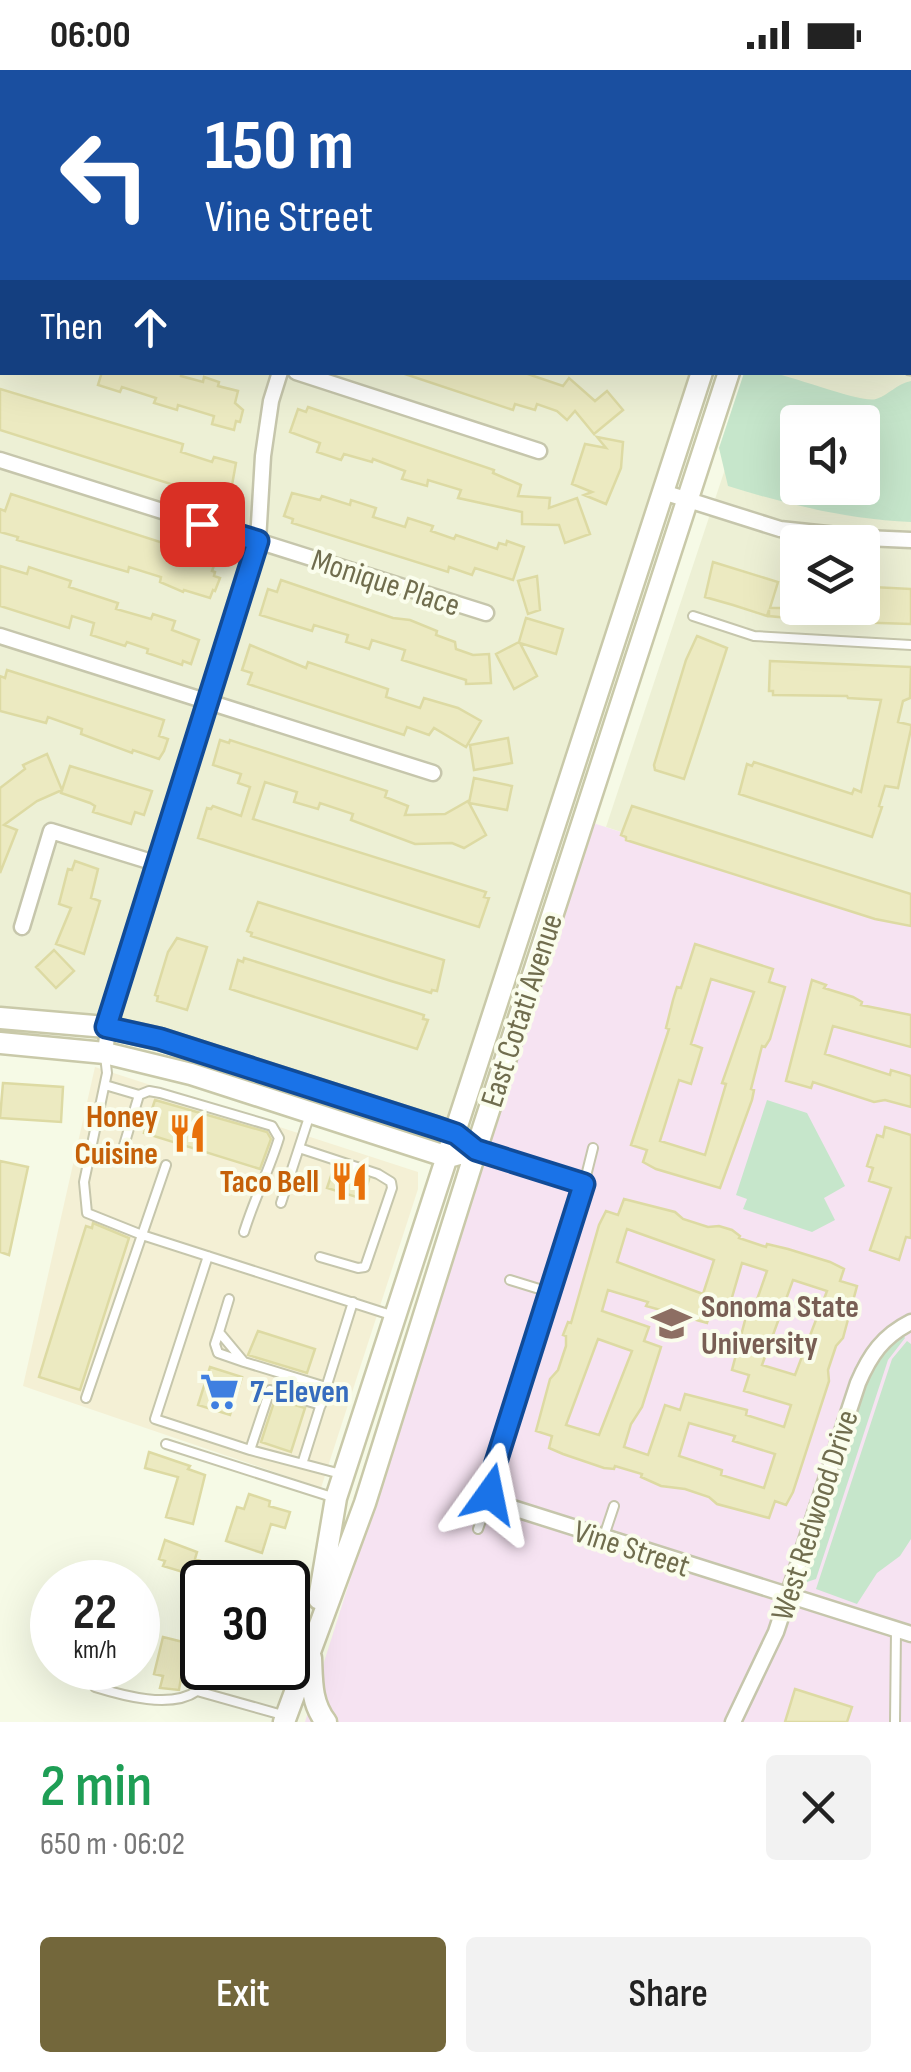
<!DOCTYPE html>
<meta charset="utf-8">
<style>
:root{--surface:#fff;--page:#f2f2f2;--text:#222;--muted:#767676;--accent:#73673b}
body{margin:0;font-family:"Sofia Sans Condensed",sans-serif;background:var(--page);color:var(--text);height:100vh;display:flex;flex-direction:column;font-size:38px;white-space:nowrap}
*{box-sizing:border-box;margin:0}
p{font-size:32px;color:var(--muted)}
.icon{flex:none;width:55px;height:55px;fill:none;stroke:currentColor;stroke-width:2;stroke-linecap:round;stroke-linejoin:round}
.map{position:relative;height:1652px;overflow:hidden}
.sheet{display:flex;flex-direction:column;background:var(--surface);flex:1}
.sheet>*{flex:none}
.guide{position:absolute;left:0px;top:0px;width:912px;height:305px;box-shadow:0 10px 40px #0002;background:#1a4fa0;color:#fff;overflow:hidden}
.fabs{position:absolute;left:780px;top:335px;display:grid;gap:20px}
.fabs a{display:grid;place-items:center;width:100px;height:100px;border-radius:10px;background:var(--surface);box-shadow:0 10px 40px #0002;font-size:50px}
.speed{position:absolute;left:30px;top:1490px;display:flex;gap:20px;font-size:50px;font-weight:700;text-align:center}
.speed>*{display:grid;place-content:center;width:130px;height:130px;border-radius:50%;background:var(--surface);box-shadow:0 10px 40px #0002;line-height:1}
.speed small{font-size:25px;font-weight:400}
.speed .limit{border:5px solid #111;border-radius:15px;background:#fff;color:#111}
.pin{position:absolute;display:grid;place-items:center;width:85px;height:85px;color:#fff;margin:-42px;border-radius:20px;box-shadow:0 5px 15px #0006}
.me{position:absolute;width:110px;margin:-55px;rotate:12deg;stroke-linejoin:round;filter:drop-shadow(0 0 8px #0008)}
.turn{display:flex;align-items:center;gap:35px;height:210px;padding:0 40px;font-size:45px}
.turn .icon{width:130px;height:130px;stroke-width:2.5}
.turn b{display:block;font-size:70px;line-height:85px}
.then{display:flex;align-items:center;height:95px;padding:0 40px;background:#0003;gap:20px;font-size:38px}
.round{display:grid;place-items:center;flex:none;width:105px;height:105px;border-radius:10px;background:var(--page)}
.summary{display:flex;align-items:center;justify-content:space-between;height:170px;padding:0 40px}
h1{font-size:60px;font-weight:600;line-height:75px;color:#1e9e55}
.cta{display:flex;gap:20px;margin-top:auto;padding:20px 40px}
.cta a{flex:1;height:115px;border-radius:10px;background:var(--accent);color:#fff;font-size:40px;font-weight:600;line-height:115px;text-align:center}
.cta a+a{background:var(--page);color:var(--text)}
.status{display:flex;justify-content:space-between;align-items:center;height:70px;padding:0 50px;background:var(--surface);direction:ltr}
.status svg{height:28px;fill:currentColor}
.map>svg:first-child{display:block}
</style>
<div class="status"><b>06:00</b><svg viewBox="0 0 49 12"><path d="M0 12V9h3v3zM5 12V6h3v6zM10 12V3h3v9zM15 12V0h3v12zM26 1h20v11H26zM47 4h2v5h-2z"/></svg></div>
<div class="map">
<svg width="911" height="1652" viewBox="0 0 911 1652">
<rect width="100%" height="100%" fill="#f6fae6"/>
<path fill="#edf0d5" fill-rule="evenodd" d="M0 0H799L2 2V302L702 303 456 1064 160 969 0 948Z
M858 0H911V856L606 757 757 303 910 302V2H857ZM798 352H862V418H798ZM798 472H862V538H798Z"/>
<path fill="#f4f0d5" d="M95 997 418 1102V1119L321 1418 23 1316Z"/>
<path fill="#f6e3f2" d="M590 752 911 856V1652H305Z"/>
<path fill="#c6e6cb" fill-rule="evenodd" d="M744 303C752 303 760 302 768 302 790 305 863 334 876 329 889 325 896 314 911 311V452C847 449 789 435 728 416L719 378ZM862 352V418H798V352Z
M767 1030 807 1043 845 1116 824 1128 835 1150 812 1162 743 1139 747 1129 736 1125Z
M903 1264 905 1268 888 1290 816 1509 804 1513V1505L867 1310 885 1281Z
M907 1271 911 1274V1469L900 1486 877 1503 857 1534 816 1519 892 1289Z"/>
<path fill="#eceac1" stroke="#dddaa3" stroke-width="2.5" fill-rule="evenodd" d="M102 302H182L181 306 203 312 204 307 219 312 218 316 238 321 235 333 243 340 240 352 236 351 234 360 212 354 214 346 178 335 177 340 154 333 156 328 122 317 120 322 98 315Z
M399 302H522L563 316 569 308 595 331 607 321 623 340 594 364 575 341 567 350 557 341 537 334 535 340 515 334 513 340Z
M0 319 183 374 181 382 212 392 214 387 236 393 232 415 222 417 218 429 0 360Z
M308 337 494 400 493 403 521 415 518 426 550 428 549 438 577 428 590 464 565 473 559 455 522 454V442L458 428 461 420 428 410 427 416 402 409 405 401 373 389 372 392 344 384 341 390 317 382 320 373 290 362 298 339 306 342Z
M597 367 623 372 621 398 606 434 584 425 592 422 572 414 585 374 606 378Z
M292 423 320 430 322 426 350 435 351 430 376 438 373 447 405 457 408 448 433 456 431 461 454 469 456 465 497 479 499 473 506 475 507 471 524 477 513 510 475 498 472 505 449 497 448 502 292 453 293 449 284 446Z
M11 424 216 490 212 501 215 502 214 506 220 508 215 521 213 520 210 528 184 520 183 522 160 512 161 507 129 497 128 502 17 470 18 467 0 462V439L5 441Z
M713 492 778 512 770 538H864L867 520 873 521V517L911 519V554L818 551 769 546V540L767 546 733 535 705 527Z
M0 496 27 504 29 497 71 511 69 517 118 533 116 539 151 549 153 544 175 551 172 560 199 570 191 594 183 591 182 595 147 583 148 579 127 572 125 576 91 565 94 553 72 546 69 558 0 536Z
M537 506 540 540 528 544 518 511Z
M281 510 393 548 410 550 437 561 436 565 455 572 456 579 473 585 489 584 491 613 466 614V610L402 590 405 580 372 570 369 579 346 572 348 565 314 555 312 561 260 545 268 519 277 522Z
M526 548 563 559 556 584 520 573 537 606 514 619 496 584 519 572Z
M697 566 727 578 684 709 655 700 654 695 686 590Z
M250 575 306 598 308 592 388 619 386 627 420 638 424 628 458 638 481 651 466 677 434 658 429 665 407 657 404 665 248 614 252 603 242 600Z
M770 591 911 597 910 628 903 631 898 652 911 655V659L898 718 885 716 879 736 882 737 872 767 739 724 747 694 752 696 754 692 852 724 854 719 861 722 881 630 848 628 847 626 773 625V621H769Z
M7 600 164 650 159 666 168 669 164 681 159 689 133 680 132 683 81 664 82 659 48 647 46 653 0 641V606L5 608Z
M508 668 512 693 474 700 470 675Z
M220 670 229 673 230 670 387 721 385 727 408 736 405 745 445 744 468 731 486 765 464 778 452 773 415 774 351 750 353 744 320 733 318 739 294 732 297 722 265 712 253 749 486 822 484 827 489 828 479 857 198 768 207 738 211 739 213 736 241 746 250 717 238 713 241 704 213 695Z
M47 684 62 720 37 731 4 755 17 760 0 803V718L25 699 23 695Z
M70 696 152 721 144 745 135 742 131 754 93 742 95 736 90 733 61 723Z
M474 708 512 716 507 740 469 733Z
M632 736 911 824V856L875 849 626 770V767L621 765Z
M75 791 98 799 91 828 100 831 84 884 56 874 71 838 59 834 68 799 72 800Z
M258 832 444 890 437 921 432 920 431 923 391 911 251 866 252 863 247 861Z
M177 868 207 877 187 940 157 931 158 926 155 925 168 882Z
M695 874 773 899 769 912 785 917 770 969 765 977 762 976 751 1019 754 1020 752 1030 720 1118 656 1099 643 1092 647 1080 631 1075 669 959 666 958 673 930 677 917 681 918ZM711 909 754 922 722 1013 726 1014 705 1085 660 1071 679 1010 691 1014 702 978 691 974Z
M54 880 74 901 56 918 36 897Z
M244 888 424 945 423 949 428 950 417 979 230 919 238 890 243 892Z
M812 910 826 915 824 918 853 927 862 932 861 935 911 945V977L833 956 825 984 890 1005 891 1000 911 1006V1037L885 1030 874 1032 813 1012 811 1018 786 1011Z
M3 1013 63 1017 61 1052 0 1048Z
M155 1030 267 1062 271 1069 260 1099 144 1063Z
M885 1057 911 1065V1168L906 1167 899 1190 870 1180 891 1118 869 1111 873 1098 867 1096 877 1065 883 1067Z
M0 1091 28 1097 9 1185 0 1182Z
M334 1097 369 1109 363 1129 327 1118Z
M624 1129 675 1142 683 1149 708 1157 719 1156 732 1160 740 1166 739 1168 766 1177 767 1174 788 1179 830 1192 844 1199 840 1211 857 1216 843 1268 836 1276 828 1300 829 1311 793 1422 786 1435 775 1431 769 1448 717 1434 709 1427 685 1419 661 1416 641 1407 642 1404 615 1396 614 1399 604 1398 563 1384 549 1378 552 1366 536 1361 550 1309 558 1300 566 1276V1266L563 1265 568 1252 571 1253 599 1155 606 1141 618 1145ZM627 1159 714 1190 703 1224 617 1192ZM742 1193 767 1201 753 1241 748 1239 732 1300 749 1305 744 1321 791 1335 784 1357 746 1345 747 1340 685 1324 680 1340 665 1335 648 1385 624 1377 631 1354 642 1337 661 1277 644 1271 649 1257 602 1241 608 1220 648 1232 646 1236 707 1253 712 1237 728 1241ZM793 1210 827 1221 795 1305 762 1295ZM598 1269 632 1281 599 1365 566 1355ZM689 1353 735 1366 733 1371 775 1384 764 1418 721 1405 722 1400 679 1386Z
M93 1153 129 1168 80 1320 39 1307 86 1156 92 1158Z
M258 1261 315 1279 307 1303 248 1285Z
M210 1297 242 1307 230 1345 198 1335Z
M275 1329 305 1338 291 1382 261 1372Z
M149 1382 190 1396 188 1399 205 1405 193 1454 166 1447 178 1407 145 1398Z
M249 1424 270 1431 269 1436 290 1442 285 1458 271 1454 262 1483 226 1471 237 1437 244 1439Z
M165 1470 197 1482 195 1489 221 1498 216 1512 163 1496 165 1491 159 1489Z
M163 1567 187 1573 179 1620 160 1618 163 1606 154 1604Z
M795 1619 852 1637 847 1652H785Z"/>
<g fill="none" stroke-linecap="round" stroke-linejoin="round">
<defs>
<path id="lane" d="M693 546 754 566 911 575
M105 986 107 1003 84 1112 87 1143 142 1165 391 1245
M105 1015 139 1025 122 1082
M139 1025 149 1021 160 1023 272 1056 279 1068C269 1101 254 1129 244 1162
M299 1078 378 1104 391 1112 392 1118 365 1197 358 1198 320 1187
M584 1114 593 1078
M281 1133 310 1044
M208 1186 155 1349 250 1380 341 1404
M510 1210 549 1222
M229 1229 219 1262 244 1292 326 1317
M219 1262 215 1274 218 1283 244 1292
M86 1328 166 1095
M166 1374 332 1427
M250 1380 270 1320 321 1335
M303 1391 353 1232
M478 1459 490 1425
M603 1469 614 1436
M288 1546 296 1549 308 1573
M95 1617C124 1626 171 1639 197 1621L286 1646
M895 1652 896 1560"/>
<path id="street" d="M482 0 490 2
M374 2 375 0
M0 26 2 27
M0 210 2 211
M910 297H911
M296 302 539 381
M0 390 486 543
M663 422 780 459 865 468 911 470
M0 566 433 703
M22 857 51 761 155 793
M105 983 111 935 258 471 263 386 271 331 280 302
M476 1080 584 1114 490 1411V1425L497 1433 911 1564
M733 1652 776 1562 858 1313C870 1285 883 1266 911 1252"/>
<path id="secondary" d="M798 2 799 0
M827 2V0
M0 948 106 957 160 969 435 1057 456 1064 466 1073
M0 973 105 983 191 1004 448 1087 459 1084
M319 1529 336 1428 702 302
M311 1588C312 1611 311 1633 326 1652
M284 1652 365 1433 476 1080 729 302"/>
</defs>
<use href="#lane" stroke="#c6c6ac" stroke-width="12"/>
<use href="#street" stroke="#c6c6ac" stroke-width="19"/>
<use href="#secondary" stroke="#c9c9a9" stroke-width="25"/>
<use href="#lane" stroke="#fff" stroke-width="8"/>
<use href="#street" stroke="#fff" stroke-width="14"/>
<use href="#secondary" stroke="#fff" stroke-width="20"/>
</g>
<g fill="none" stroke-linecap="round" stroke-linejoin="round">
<defs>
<path id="route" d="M202 454 258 471 106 957 160 969 435 1057 456 1064 476 1080 584 1114 490 1411V1424"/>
</defs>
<use href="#route" stroke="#114b97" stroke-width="25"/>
<use href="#route" stroke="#1a73e8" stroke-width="18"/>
</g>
<defs>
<symbol id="restaurant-bare" viewBox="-9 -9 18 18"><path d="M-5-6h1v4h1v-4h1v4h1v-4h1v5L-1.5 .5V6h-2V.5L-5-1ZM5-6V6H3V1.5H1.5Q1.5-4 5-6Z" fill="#e8710a" stroke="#fafdec" stroke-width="2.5" paint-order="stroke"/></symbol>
<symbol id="university-bare" viewBox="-9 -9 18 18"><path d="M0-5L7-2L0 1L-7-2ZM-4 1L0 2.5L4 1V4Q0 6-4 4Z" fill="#8d6e63" stroke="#fafdec" stroke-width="2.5" paint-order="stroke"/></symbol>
<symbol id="supermarket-bare" viewBox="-9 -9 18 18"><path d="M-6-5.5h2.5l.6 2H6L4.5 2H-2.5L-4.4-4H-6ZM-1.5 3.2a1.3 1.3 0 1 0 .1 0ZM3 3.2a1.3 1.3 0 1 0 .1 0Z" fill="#3f7fe0" stroke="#fafdec" stroke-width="2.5" paint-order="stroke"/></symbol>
</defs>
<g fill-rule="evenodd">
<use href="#restaurant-bare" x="160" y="1036" width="55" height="55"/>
<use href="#restaurant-bare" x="322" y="1084" width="55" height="55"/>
<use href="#university-bare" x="644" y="1226" width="55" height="55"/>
<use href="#supermarket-bare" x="192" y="1294" width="55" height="55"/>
</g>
<g text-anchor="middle" stroke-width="8" stroke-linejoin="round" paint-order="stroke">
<g font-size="32" fill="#706d4e" stroke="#fafdec">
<text transform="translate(386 512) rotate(18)" y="11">Monique Place</text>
<text transform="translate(521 940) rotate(-72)" y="11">East Cotati Avenue</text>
<text transform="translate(814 1445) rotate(-72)" y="11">West Redwood Drive</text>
<text transform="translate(632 1478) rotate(18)" y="11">Vine Street</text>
</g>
<g font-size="32" font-weight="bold" fill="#c56008" stroke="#fafdec" text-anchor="end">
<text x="158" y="1057">Honey<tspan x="158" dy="37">Cuisine</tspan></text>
<text x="319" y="1122">Taco Bell</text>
</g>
<g font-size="32" font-weight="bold" fill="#785e54" stroke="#fafdec" text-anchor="start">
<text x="701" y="1247">Sonoma State<tspan x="701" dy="37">University</tspan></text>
</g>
<g font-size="32" font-weight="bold" fill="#366cbe" stroke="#fafdec" text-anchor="start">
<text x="250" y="1332">7-Eleven</text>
</g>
</g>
</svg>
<div class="fabs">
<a><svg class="icon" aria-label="sound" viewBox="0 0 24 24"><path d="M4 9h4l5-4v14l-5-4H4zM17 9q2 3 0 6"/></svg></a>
<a><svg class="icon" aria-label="layers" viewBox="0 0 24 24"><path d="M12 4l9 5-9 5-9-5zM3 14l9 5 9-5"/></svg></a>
</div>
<div class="speed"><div>22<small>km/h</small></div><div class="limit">30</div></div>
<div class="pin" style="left:202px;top:454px;background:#d93025"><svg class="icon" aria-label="arrive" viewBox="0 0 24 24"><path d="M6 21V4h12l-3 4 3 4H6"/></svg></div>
<svg class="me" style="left:490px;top:1424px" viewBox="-20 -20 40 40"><path d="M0-17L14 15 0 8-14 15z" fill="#1a73e8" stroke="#fff" stroke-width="4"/></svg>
<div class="guide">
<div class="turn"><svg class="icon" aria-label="left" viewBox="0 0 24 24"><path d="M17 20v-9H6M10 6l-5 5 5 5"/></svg><div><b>150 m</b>Vine Street</div></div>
<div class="then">Then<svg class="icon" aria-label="ahead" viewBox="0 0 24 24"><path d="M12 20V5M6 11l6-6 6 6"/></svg></div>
</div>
</div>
<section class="sheet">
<div class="summary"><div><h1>2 min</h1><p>650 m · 06:02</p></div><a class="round"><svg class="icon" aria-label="close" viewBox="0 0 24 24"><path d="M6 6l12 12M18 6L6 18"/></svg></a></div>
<div class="cta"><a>Exit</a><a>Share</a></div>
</section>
